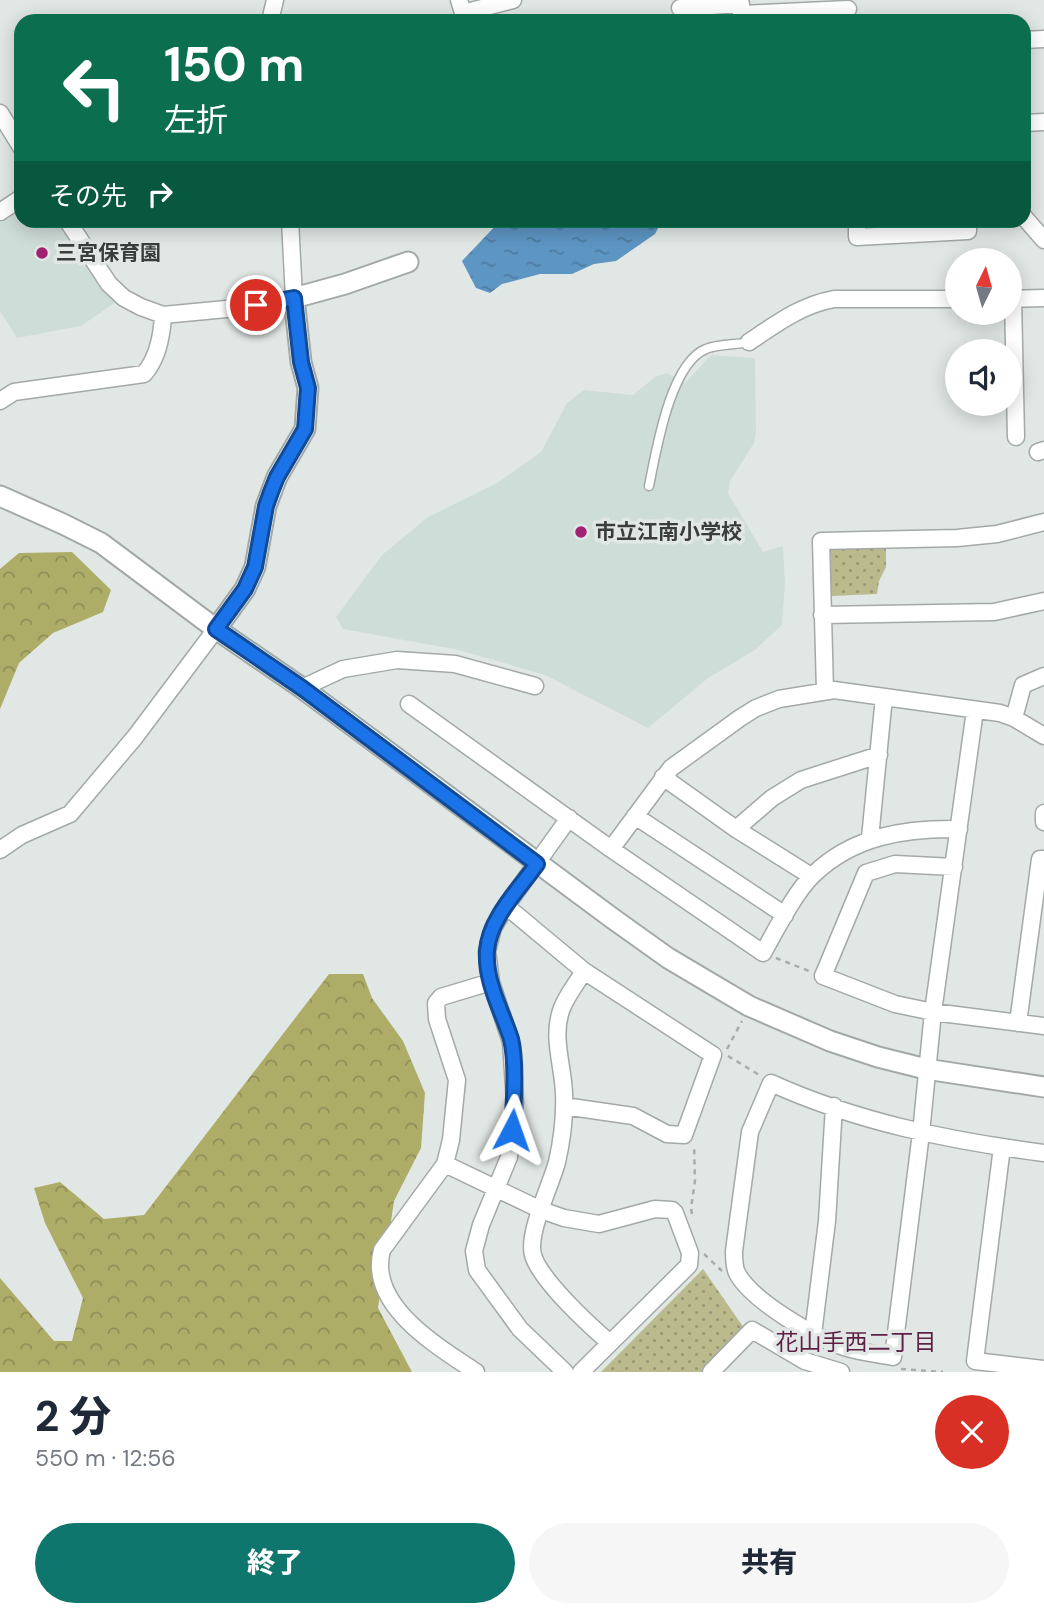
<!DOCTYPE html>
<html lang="ja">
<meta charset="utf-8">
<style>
:root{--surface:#fff;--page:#f6f6f7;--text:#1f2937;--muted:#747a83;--accent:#0f766e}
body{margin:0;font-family:"DM Sans","Noto Sans JP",sans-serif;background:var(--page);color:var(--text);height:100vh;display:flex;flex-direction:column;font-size:26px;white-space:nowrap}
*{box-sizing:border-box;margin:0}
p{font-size:23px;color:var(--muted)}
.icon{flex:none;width:38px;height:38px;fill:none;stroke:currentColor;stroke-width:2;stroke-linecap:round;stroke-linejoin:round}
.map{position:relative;height:1372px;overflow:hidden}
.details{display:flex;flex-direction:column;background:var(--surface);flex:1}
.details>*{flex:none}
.top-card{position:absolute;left:14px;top:14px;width:1017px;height:214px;border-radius:21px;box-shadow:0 4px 18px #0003;background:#0b6e4f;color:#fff;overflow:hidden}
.needle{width:46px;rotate:5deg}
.fabs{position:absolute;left:945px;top:248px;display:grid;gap:14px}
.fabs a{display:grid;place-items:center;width:77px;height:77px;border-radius:50%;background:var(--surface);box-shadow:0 4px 18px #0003;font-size:35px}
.pin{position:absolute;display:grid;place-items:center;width:60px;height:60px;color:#fff;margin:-30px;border:4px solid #fff;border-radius:50%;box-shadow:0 2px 7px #0007}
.me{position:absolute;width:77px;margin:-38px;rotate:4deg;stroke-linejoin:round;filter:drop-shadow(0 0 5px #0008)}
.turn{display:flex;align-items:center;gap:24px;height:147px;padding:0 35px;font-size:32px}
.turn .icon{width:91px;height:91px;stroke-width:2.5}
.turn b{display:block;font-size:49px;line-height:60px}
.then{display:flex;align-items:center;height:66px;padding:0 35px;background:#0003;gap:14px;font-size:26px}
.round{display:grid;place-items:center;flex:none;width:74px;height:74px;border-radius:37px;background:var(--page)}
.overview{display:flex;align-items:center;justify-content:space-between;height:119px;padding:0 35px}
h1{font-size:42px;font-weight:800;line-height:52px}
.button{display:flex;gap:14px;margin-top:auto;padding:14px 35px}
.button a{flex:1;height:80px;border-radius:42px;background:var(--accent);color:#fff;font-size:28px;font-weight:800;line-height:80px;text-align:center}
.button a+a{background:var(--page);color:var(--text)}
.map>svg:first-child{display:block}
</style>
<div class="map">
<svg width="1044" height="1372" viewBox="0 0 1044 1372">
<defs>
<pattern id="grass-dots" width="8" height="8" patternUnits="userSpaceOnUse" patternTransform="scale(1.75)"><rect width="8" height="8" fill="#bbba8c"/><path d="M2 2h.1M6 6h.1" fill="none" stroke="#999874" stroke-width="1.8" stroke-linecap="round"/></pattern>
<pattern id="forest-crowns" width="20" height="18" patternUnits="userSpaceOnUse" patternTransform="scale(1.75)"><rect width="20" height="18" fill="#aead68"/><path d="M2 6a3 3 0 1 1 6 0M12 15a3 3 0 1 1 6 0" fill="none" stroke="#8f8e57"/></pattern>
<pattern id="water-ripples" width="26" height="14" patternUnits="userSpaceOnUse" patternTransform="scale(1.75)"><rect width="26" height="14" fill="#5d95c3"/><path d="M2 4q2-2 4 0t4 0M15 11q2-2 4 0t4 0" fill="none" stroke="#4e7ba0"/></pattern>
</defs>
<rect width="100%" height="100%" fill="#e1e7e5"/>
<path fill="#cfddd9" d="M21 209V220L62 221 119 300 81 326 17 338 0 311V223Z
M711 355 755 358 756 434 754 443 730 481 728 493 763 552 783 546 785 583 782 625 755 650 708 678 648 728 545 675 459 650 343 629 336 617 382 555 428 517 497 483 541 452 567 403 584 390 633 395 655 377 667 373 685 383Z"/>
<path fill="url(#grass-dots)" d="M827 545H884L886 548V567L879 581 877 594 831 596Z
M703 1269 744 1328 703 1372H601Z"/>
<path fill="url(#forest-crowns)" d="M72 552 111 590 103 612 53 633 19 663 0 709V569L19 553Z
M329 974H363L372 998 403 1041 425 1093 421 1148 394 1201 378 1308 412 1372H0V1278L54 1341H72L83 1298 45 1223 34 1188 60 1182 104 1219 144 1215Z"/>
<path fill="url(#water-ripples)" d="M500 221V220L662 221 655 234 616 261 594 264 572 274H540L502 284 490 293 476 288 462 261Z"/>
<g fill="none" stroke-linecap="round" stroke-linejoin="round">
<defs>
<path id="service" d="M649 486C656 452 670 363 706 349 718 344 736 345 749 342"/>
<path id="minor" d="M459 0 463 13 513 0
M680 8 741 4
M741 14 848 9
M270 21 275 0
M1024 40 1044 39
M0 113 21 147
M1024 123 1044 122
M0 212 21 198
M1024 217 1044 240
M67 220 109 284 124 298 141 307 163 315 237 308 294 298 290 220
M857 220V237L968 231V220
M1010 299 1044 298
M1013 299 1016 437
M749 342C776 324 801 305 834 299H957
M0 401 14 392 144 374C158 358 162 335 163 315
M1038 452 1044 450
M822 615 994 612 1044 601
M302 688 343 669 397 660 455 664 535 686
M825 691 821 541 957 538 997 534 1044 522
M409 704 611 849 763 953C776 930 795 892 813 875 853 836 905 828 959 829
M975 710 933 1012 921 1133 893 1357C877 1354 859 1352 844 1347 815 1338 751 1300 737 1273 734 1267 734 1258 734 1251L750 1132 771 1083C857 1122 951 1141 1044 1153
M1014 718 1023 685 1044 676
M663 777 736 829 811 876
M1044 813V822
M635 816 785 915
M736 829 772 798 801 780 879 755
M870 838 884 697
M611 849 671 768 740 718 756 708 779 699 834 690 1000 713 1014 718 1044 736
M0 850 22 835 70 814 135 737 216 629
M954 867 895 864 866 873 823 976 895 1004 933 1012 1044 1026
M506 906 584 971 713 1055 684 1135 667 1134 633 1116 564 1106
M584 971C577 983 567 995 562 1008 551 1036 563 1065 564 1093 565 1115 562 1140 557 1162 551 1185 527 1233 533 1255 540 1280 590 1326 610 1343
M1018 1023 1040 859H1044
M1002 1147 975 1361 1044 1369
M445 1164 541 1210 564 1218 599 1224 655 1209 672 1210 675 1213 690 1253 689 1265 581 1372
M813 1334 827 1221 834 1106
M476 1372C437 1346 367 1305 382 1250L445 1164 451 1140 457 1080 437 1019 436 1003 441 997 491 982
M565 1372 520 1329 477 1270 474 1251 481 1225 509 1157 515 1102 511 1042 491 982 487 951 493 928 506 906 569 818
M711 1372 752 1330 805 1361 841 1372"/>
<path id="tertiary" d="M0 496 63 524 101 543 216 629 302 688 612 918 668 958 749 1006 830 1041 878 1057 926 1069 1044 1087
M216 629 245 589 255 567 266 506 277 477 305 429 308 388 301 362 294 298 345 284 408 262"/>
</defs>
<use href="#service" stroke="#a3a9a7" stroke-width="11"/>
<use href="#minor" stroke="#a3a9a7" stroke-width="19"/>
<use href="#tertiary" stroke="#a3a9a7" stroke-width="23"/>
<path stroke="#a8adac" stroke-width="2.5" stroke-dasharray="5 5" stroke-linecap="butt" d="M776 958 809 971
M727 1049 742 1021
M728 1056 761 1076
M692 1214 691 1208 695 1181 694 1145
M704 1254 722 1271
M901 1369 943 1372"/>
<use href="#service" stroke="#fff" stroke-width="8"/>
<use href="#minor" stroke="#fff" stroke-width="16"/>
<use href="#tertiary" stroke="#fff" stroke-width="19"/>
</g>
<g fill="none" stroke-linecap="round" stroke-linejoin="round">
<defs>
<path id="route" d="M256 305 294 298 301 362 308 388 305 429 277 477 271 492 266 506 255 567 245 589 216 629 302 688 537 864C519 889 489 919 487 951 485 982 502 1011 511 1039 517 1063 514 1105 512 1130"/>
</defs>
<use href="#route" stroke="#114b97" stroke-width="18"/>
<use href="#route" stroke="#1a73e8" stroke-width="12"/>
</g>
<g fill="#a12173" stroke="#e1e7e5" stroke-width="2.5">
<circle cx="42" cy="253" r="7"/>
<circle cx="581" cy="532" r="7"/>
</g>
<g text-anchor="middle" stroke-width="7" stroke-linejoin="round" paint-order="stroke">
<g font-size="21" font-weight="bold" fill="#3a3d3c" stroke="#e1e7e5" text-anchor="start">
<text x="56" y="260">三宮保育園</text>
<text x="595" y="539">市立江南小学校</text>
</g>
<g font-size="23" fill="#5d1f44" stroke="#e1e7e5">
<text x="856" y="1350">花山手西二丁目</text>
</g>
</g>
</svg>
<div class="fabs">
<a><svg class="needle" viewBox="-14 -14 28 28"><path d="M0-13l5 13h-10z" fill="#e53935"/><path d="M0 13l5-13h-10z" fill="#747a83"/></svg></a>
<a><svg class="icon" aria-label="sound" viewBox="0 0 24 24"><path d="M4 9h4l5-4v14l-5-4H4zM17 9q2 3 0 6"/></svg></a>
</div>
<div class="pin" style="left:256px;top:305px;background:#d93025"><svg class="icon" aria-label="arrive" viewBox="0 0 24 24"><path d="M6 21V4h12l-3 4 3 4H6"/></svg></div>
<svg class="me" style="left:512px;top:1130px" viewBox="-20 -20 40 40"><path d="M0-17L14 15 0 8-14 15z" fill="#1a73e8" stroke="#fff" stroke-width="4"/></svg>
<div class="top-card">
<div class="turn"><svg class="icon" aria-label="left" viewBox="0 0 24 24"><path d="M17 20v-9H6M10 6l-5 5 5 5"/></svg><div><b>150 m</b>左折</div></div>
<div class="then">その先<svg class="icon" aria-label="right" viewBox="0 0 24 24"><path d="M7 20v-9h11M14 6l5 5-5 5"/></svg></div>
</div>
</div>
<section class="details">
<div class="overview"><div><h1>2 分</h1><p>550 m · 12:56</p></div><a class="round" style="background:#d93025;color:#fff"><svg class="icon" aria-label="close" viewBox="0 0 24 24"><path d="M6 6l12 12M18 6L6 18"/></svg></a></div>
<div class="button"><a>終了</a><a>共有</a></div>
</section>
